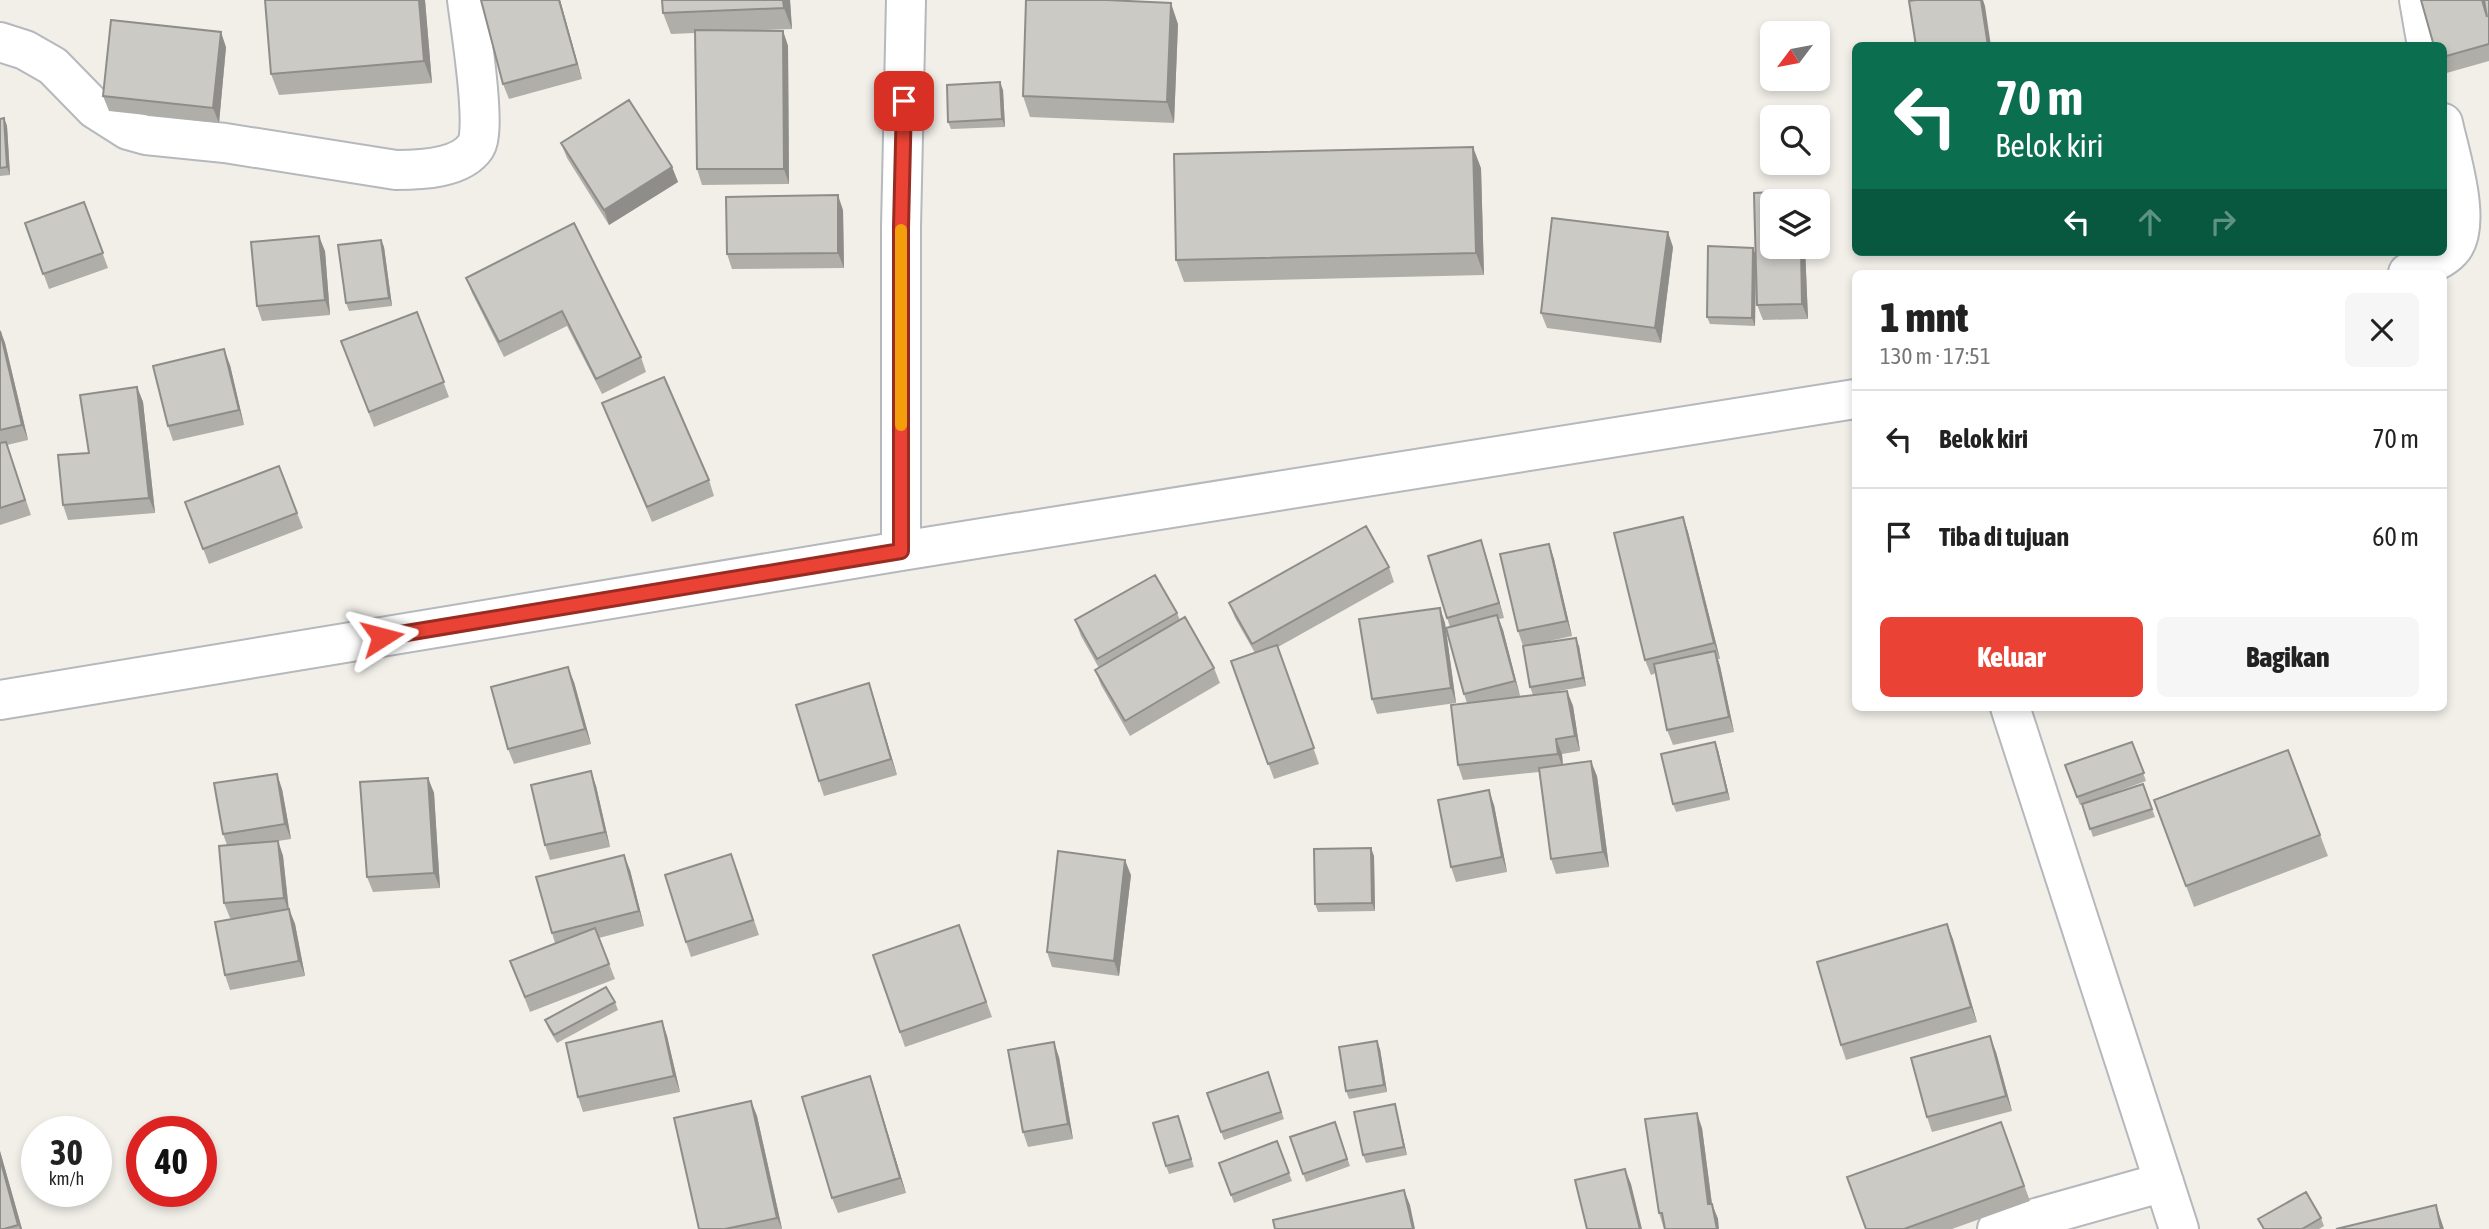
<!DOCTYPE html>
<html lang="id">
<meta charset="utf-8">
<style>
:root{--surface:#fff;--page:#f6f6f6;--text:#222;--muted:#767676;--line:#e0e0e0;--accent:#ea4335}
body{margin:0;font-family:"Asap Condensed",sans-serif;background:var(--page);color:var(--text);height:100vh;display:flex;flex-direction:column;font-size:26px;white-space:nowrap}
*{box-sizing:border-box;margin:0}
p{font-size:23px;color:var(--muted)}
.icon{flex:none;width:38px;height:38px;fill:none;stroke:currentColor;stroke-width:2;stroke-linecap:round;stroke-linejoin:round}
.map{position:relative;flex:1;overflow:hidden}
.sheet{position:absolute;left:1852px;top:270px;width:595px;height:441px;display:flex;flex-direction:column;background:var(--surface);border-radius:10px;box-shadow:0 4px 10px #0003}
.sheet>*{flex:none}
.banner{position:absolute;left:1852px;top:42px;width:595px;height:214px;border-radius:10px;box-shadow:0 4px 10px #0003;background:#0b6e4f;color:#fff;overflow:hidden}
.needle{width:46px;rotate:238deg}
.controls{position:absolute;left:1760px;top:21px;display:grid;gap:14px}
.controls a{display:grid;place-items:center;width:70px;height:70px;border-radius:10px;background:var(--surface);box-shadow:0 4px 10px #0003;font-size:35px}
.speed{position:absolute;left:21px;top:1116px;display:flex;gap:14px;font-size:35px;font-weight:700;text-align:center}
.speed>*{display:grid;place-content:center;width:91px;height:91px;border-radius:50%;background:var(--surface);box-shadow:0 4px 10px #0003;line-height:1}
.speed small{font-size:18px;font-weight:400}
.speed .limit{border:10px solid #d22;background:#fff;color:#111}
.pin{position:absolute;display:grid;place-items:center;width:60px;height:60px;color:#fff;margin:-30px;border-radius:14px;box-shadow:0 4px 10px #0006}
.me{position:absolute;width:77px;margin:-38px;rotate:81deg;stroke-linejoin:round;filter:drop-shadow(0 0 5px #0008)}
.turn{display:flex;align-items:center;gap:24px;height:147px;padding:0 28px;font-size:32px}
.turn .icon{width:91px;height:91px;stroke-width:2.5}
.turn b{display:block;font-size:49px;line-height:60px}
.lanes{display:flex;align-items:center;height:66px;padding:0 28px;background:#0003;justify-content:center;gap:35px;direction:ltr}
.lanes .off{opacity:.35}
.round{display:grid;place-items:center;flex:none;width:74px;height:74px;border-radius:10px;background:var(--page)}
.headline{display:flex;align-items:center;justify-content:space-between;height:119px;padding:0 28px}
h1{font-size:42px;font-weight:800;line-height:52px}
.cta{display:flex;gap:14px;margin-top:auto;padding:14px 28px}
.cta a{flex:1;height:80px;border-radius:10px;background:var(--accent);color:#fff;font-size:28px;font-weight:800;line-height:80px;text-align:center}
.cta a+a{background:var(--page);color:var(--text)}
ul{padding:0;list-style:none}
li{display:flex;align-items:center;gap:21px;height:98px;padding:0 28px;border-top:2px solid var(--line)}
li div{flex:1}
li b{display:block;font-size:26px}
li em{font-style:normal}
.map>svg:first-child{display:block}
</style>
<div class="map">
<svg width="2489" height="1229" viewBox="0 0 2489 1229">
<rect width="100%" height="100%" fill="#f1efe8"/>
<g fill="none" stroke-linecap="round" stroke-linejoin="round">
<defs>
<path id="minor" d="M2419 0 2427 46
M0 42 25 50 53 66 95 109 128 130 146 135 225 143 396 170C420 170 461 169 476 146 487 130 470 24 467 0
M2408 273C2422 267 2441 261 2451 250 2474 227 2449 152 2443 123
M901 551V227L906 0
M0 700 901 551 1855 399
M2010 707 2179 1229
M1997 1229 2164 1182"/>
</defs>
<use href="#minor" stroke="#b5b8bc" stroke-width="42"/>
<use href="#minor" stroke="#fff" stroke-width="38"/>
</g>
<path fill="#afaea9" d="M425 0 432 83 279 95 271 74Z
M560 0 582 79 509 99 503 84Z
M662 0H790L792 29 758 30 783 31 788 46 789 184 702 185 697 169 695 33 671 34 663 13Z
M2489 0V61L2443 74V46Z
M1178 24 1174 123 1030 117 1023 96Z
M226 47 219 123 109 111 103 96Z
M1003 90 1005 127 951 129 948 122Z
M4 118 7 126 10 175 0 176V119Z
M561 143 672 167 678 182 609 225 567 158Z
M1481 168 1484 275 1184 282 1176 260Z
M1799 191 1802 201H1773V247H1805L1808 319 1763 320 1757 305 1754 193Z
M84 202 108 268 49 289 25 223Z
M843 210 844 268 732 269 727 254Z
M574 223 641 357 646 372 602 394 567 326 504 357 472 293 466 278Z
M381 240 384 247 392 306 349 311 346 303Z
M1673 247 1661 343 1547 328 1541 313Z
M325 251 330 315 262 321 257 306Z
M1756 255 1755 326 1710 324 1707 317Z
M417 312 449 397 374 427 341 341Z
M0 330 5 343 28 440 7 445 31 515 0 525Z
M230 365 244 425 173 441 168 426Z
M137 387 143 402 155 513 68 520 63 505 89 453Z
M602 403 709 480 714 496 652 522Z
M279 466 303 528 209 564 185 502Z
M1683 517 1688 532 1720 659H1718L1720 666 1734 732 1673 745 1667 730 1656 673 1651 675 1645 660Z
M1481 540 1504 618 1499 619 1503 630 1520 696 1533 695 1530 687 1523 646 1518 631 1549 544 1554 559 1572 636 1527 646H1579L1586 686 1542 694 1567 691 1573 706 1580 751 1562 754 1563 764 1597 776 1609 867 1556 874 1551 859 1539 772 1463 780 1458 765 1467 703 1464 694 1450 627 1447 618Z
M1389 567 1394 582 1278 647 1319 764 1274 779 1231 661 1255 653 1235 618 1229 603Z
M1440 608 1445 623 1456 703 1377 714 1372 699Z
M1177 613 1180 620 1214 668 1220 683 1130 736 1101 685 1095 670 1099 668 1081 636 1075 620Z
M574 682 591 744 514 764 508 749Z
M869 683 897 775 824 796 819 781Z
M2132 742 2146 781 2080 805 2065 765Z
M1718 750 1730 800 1676 812 1673 804Z
M2288 750 2328 856 2194 907 2154 800Z
M428 778 434 793 440 888 373 892 367 877Z
M2143 784 2155 817 2093 837 2082 804Z
M596 786 610 847 550 860 545 845Z
M282 789 291 839 278 841 283 856 289 909 295 924 305 976 230 990 225 975 239 918H230L224 903 227 845 223 834Z
M1494 805 1507 872 1456 882 1451 867Z
M1374 856 1375 911 1318 912 1315 904Z
M737 869 759 935 691 957 686 942Z
M630 870 644 926 599 938 615 979 530 1012 510 961 555 943 552 933Z
M1131 875 1119 976 1052 967 1047 952Z
M1947 924 1977 1022 1846 1060 1841 1045Z
M959 925 992 1017 905 1047 873 955Z
M615 1002 618 1010 557 1043 548 1028 545 1020Z
M662 1021 667 1036 680 1092 583 1112 578 1097Z
M1380 1049 1387 1092 1349 1099 1346 1091Z
M1996 1052 2012 1111 1932 1132 1927 1117Z
M1059 1057 1073 1139 1028 1147 1023 1132Z
M1268 1072 1284 1119 1224 1140 1207 1093Z
M875 1091 906 1193 838 1213 832 1198Z
M751 1101 757 1116 782 1229H699Z
M1395 1104 1397 1112 1407 1155 1366 1163 1363 1155Z
M1335 1122 1350 1166 1306 1182 1290 1137Z
M2001 1122 2030 1201 1952 1229H1866Z
M1181 1124 1194 1167 1169 1174 1166 1166Z
M1702 1128 1712 1204 1718 1219 1664 1229 1659 1213Z
M1277 1141 1292 1181 1234 1203 1219 1163Z
M0 1151 22 1229H0Z
M2321 1218 2324 1226 2319 1229H2263L2258 1219Z"/>
<path fill="#8f8d8a" d="M419 0H425L432 83 424 61Z
M559 0H560L582 79 577 64Z
M783 0H790L792 29 784 8Z
M1981 0H1983L1985 6 1991 46H1988Z
M1171 3 1178 24 1174 123 1167 102Z
M783 31 788 46 789 184 784 169Z
M221 32 226 47 219 123 213 108Z
M1000 82 1003 90 1005 127 1002 119Z
M4 118 7 126 10 175 7 167Z
M1473 147 1481 168 1484 275 1476 253Z
M672 167 678 182 609 225 604 210Z
M838 195 843 210 844 268 838 253Z
M1668 232 1673 247 1661 343 1655 328Z
M319 236 325 251 330 315 325 300Z
M381 240 384 247 392 306 389 298Z
M1801 247H1805L1808 319 1802 304Z
M1753 248 1756 255 1755 326 1752 318Z
M0 330 5 343 28 440 22 425Z
M224 349 230 365 244 425 239 410Z
M137 387 143 402 155 513 149 498Z
M1683 517 1688 532 1720 659 1714 643Z
M1481 540 1486 555 1504 618 1499 603Z
M1549 544 1554 559 1572 636 1567 621Z
M1440 608 1445 623 1456 703 1451 688Z
M1497 615 1503 630 1520 696 1515 681Z
M1576 638 1579 646 1586 686 1583 678Z
M1715 651 1720 666 1734 732 1729 717Z
M568 667 574 682 591 744 585 729Z
M869 683 874 698 897 775 891 759Z
M1567 691 1573 706 1580 751 1575 736Z
M1556 739 1562 754 1563 769 1558 754Z
M1715 742 1718 750 1730 800 1727 792Z
M1591 761 1597 776 1609 867 1603 852Z
M591 771 596 786 610 847 605 832Z
M277 774 282 789 291 839 285 824Z
M428 778 434 793 440 888 434 873Z
M1489 790 1494 805 1507 872 1502 857Z
M278 841 283 856 289 913 284 898Z
M1371 848 1374 856 1375 911 1372 903Z
M624 855 630 870 644 926 639 911Z
M1125 860 1131 875 1119 976 1114 961Z
M289 909 295 924 305 976 299 961Z
M1947 924 1953 939 1977 1022 1971 1007Z
M662 1021 667 1036 680 1092 674 1076Z
M1990 1036 1996 1052 2012 1111 2006 1096Z
M1377 1041 1380 1049 1387 1092 1384 1085Z
M1054 1042 1059 1057 1073 1139 1068 1124Z
M870 1076 875 1091 906 1193 900 1178Z
M751 1101 757 1116 782 1229 777 1218Z
M1395 1104 1397 1112 1407 1155 1404 1147Z
M1697 1113 1702 1128 1714 1220 1708 1204Z
M0 1151 22 1229H20L0 1159Z
M1625 1169 1631 1184 1642 1229H1640Z
M1404 1190 1410 1205 1415 1229H1413Z
M1712 1204 1718 1219 1719 1229H1717Z
M2436 1205 2444 1229H2441Z"/>
<path fill="#cccac5" stroke="#8f8d8a" stroke-width="2" d="M265 0H419L424 61 271 74Z
M481 0H559L577 64 503 84Z
M662 0H783L784 8 663 13Z
M1026 0H1107L1171 3 1167 102 1023 96Z
M1916 0H1981L1988 46H1916L1909 1Z
M2421 0H2482L2487 17 2484 0H2489V44L2443 57V46H2434Z
M111 20 221 32 213 108 103 96Z
M695 30 783 31 784 169H697Z
M1000 82 1002 119 948 122 947 85Z
M629 100 672 167 604 210 561 143Z
M4 118 7 167 0 168V119Z
M1473 147 1476 253 1176 260 1174 154Z
M1799 191V201H1773V247H1801L1802 304 1757 305 1754 193Z
M838 195V253L727 254 726 197Z
M84 202 103 253 43 274 25 223Z
M1552 218 1668 232 1655 328 1541 313Z
M574 223 641 357 596 379 562 311 499 342 466 278Z
M319 236 325 300 257 306 251 242Z
M381 240 389 298 346 303 338 245Z
M1708 246 1753 248 1752 318 1707 317Z
M417 312 444 382 369 412 341 341Z
M0 331 22 425 0 430Z
M224 349 239 410 168 426 153 366Z
M664 377 709 480 647 507 602 403Z
M137 387 149 498 63 505 58 455 89 453 80 395Z
M6 442 25 500 0 508V443Z
M279 466 297 513 203 549 185 502Z
M1683 517 1714 643 1645 660 1614 533Z
M1366 526 1389 567 1252 644 1229 603Z
M1481 540 1499 603 1447 618 1428 556Z
M1549 544 1567 621 1518 631 1500 554Z
M1155 575 1177 613 1097 659 1075 620Z
M1440 608 1451 688 1372 699 1359 619Z
M1497 615 1515 681 1464 694 1446 628Z
M1185 617 1214 668 1125 721 1095 670Z
M1576 638 1583 678 1530 687 1523 646Z
M1277 645 1314 748 1268 764 1231 661Z
M1715 651 1729 717 1667 730 1654 664Z
M568 667 585 729 508 749 491 687Z
M869 683 891 759 819 781 796 705Z
M1567 691 1575 736 1556 739 1558 754 1458 765 1451 705Z
M1715 742 1727 792 1673 804 1661 754Z
M2132 742 2144 773 2077 797 2065 765Z
M2288 750 2320 835 2186 886 2154 800Z
M1591 761 1603 852 1551 859 1539 768Z
M591 771 605 832 545 845 531 785Z
M277 774 285 824 223 834 214 783Z
M428 778 434 873 367 877 360 782Z
M2143 784 2152 809 2090 829 2082 804Z
M1489 790 1502 857 1451 867 1438 800Z
M278 841 284 898 224 903 219 846Z
M1371 848 1372 903 1315 904 1314 849Z
M1058 851 1125 860 1114 961 1047 952Z
M731 854 753 920 686 942 665 875Z
M624 855 639 911 552 933 536 877Z
M289 909 299 961 225 975 215 922Z
M1947 924 1971 1007 1841 1045 1817 962Z
M959 925 986 1002 900 1032 873 955Z
M595 928 609 964 525 997 510 961Z
M606 987 615 1002 554 1035 545 1020Z
M662 1021 674 1076 578 1097 566 1043Z
M1990 1036 2006 1096 1927 1117 1911 1058Z
M1377 1041 1384 1085 1346 1091 1339 1047Z
M1054 1042 1068 1124 1023 1132 1008 1050Z
M1268 1072 1281 1112 1221 1132 1207 1093Z
M870 1076 900 1178 832 1198 802 1097Z
M751 1101 777 1218 725 1229H699L674 1118Z
M1395 1104 1404 1147 1363 1155 1354 1112Z
M1697 1113 1708 1204H1712L1717 1229H1665L1662 1213H1659L1645 1119Z
M1178 1116 1191 1159 1166 1166 1153 1123Z
M1335 1122 1347 1159 1303 1174 1290 1137Z
M2001 1122 2024 1186 1904 1229H1866L1847 1177Z
M1277 1141 1289 1173 1231 1195 1219 1163Z
M0 1159 18 1225 4 1229H0Z
M1625 1169 1640 1229H1587L1575 1180Z
M1404 1190 1413 1229H1275L1273 1220Z
M2306 1192 2321 1218 2302 1229H2264L2258 1219Z
M2436 1205 2441 1229H2336Z"/>
<g fill="none" stroke-linecap="round" stroke-linejoin="round">
<defs>
<path id="route" d="M382 637 901 551V227L904 101"/>
</defs>
<use href="#route" stroke="#982c22" stroke-width="18"/>
<use href="#route" stroke="#ea4335" stroke-width="12"/>
<path stroke="#f59e0b" stroke-width="12" d="M901 230V425"/>
</g>
</svg>
<div class="controls">
<a><svg class="needle" viewBox="-14 -14 28 28"><path d="M0-13l5 13h-10z" fill="#e53935"/><path d="M0 13l5-13h-10z" fill="#767676"/></svg></a>
<a><svg class="icon" aria-label="search" viewBox="0 0 24 24"><circle cx="10" cy="10" r="6"/><path d="M15 15l6 6"/></svg></a>
<a><svg class="icon" aria-label="layers" viewBox="0 0 24 24"><path d="M12 4l9 5-9 5-9-5zM3 14l9 5 9-5"/></svg></a>
</div>
<div class="speed"><div>30<small>km/h</small></div><div class="limit">40</div></div>
<div class="pin" style="left:904px;top:101px;background:#d93025"><svg class="icon" aria-label="arrive" viewBox="0 0 24 24"><path d="M6 21V4h12l-3 4 3 4H6"/></svg></div>
<svg class="me" style="left:382px;top:637px" viewBox="-20 -20 40 40"><path d="M0-17L14 15 0 8-14 15z" fill="#ea4335" stroke="#fff" stroke-width="4"/></svg>
<div class="banner">
<div class="turn"><svg class="icon" aria-label="left" viewBox="0 0 24 24"><path d="M17 20v-9H6M10 6l-5 5 5 5"/></svg><div><b>70 m</b>Belok kiri</div></div>
<div class="lanes"><svg class="icon" aria-label="left" viewBox="0 0 24 24"><path d="M17 20v-9H6M10 6l-5 5 5 5"/></svg><svg class="icon off" aria-label="ahead" viewBox="0 0 24 24"><path d="M12 20V5M6 11l6-6 6 6"/></svg><svg class="icon off" aria-label="right" viewBox="0 0 24 24"><path d="M7 20v-9h11M14 6l5 5-5 5"/></svg></div>
</div>
<section class="sheet">
<div class="headline"><div><h1>1 mnt</h1><p>130 m · 17:51</p></div><a class="round"><svg class="icon" aria-label="close" viewBox="0 0 24 24"><path d="M6 6l12 12M18 6L6 18"/></svg></a></div>
<ul>
<li><svg class="icon" aria-label="left" viewBox="0 0 24 24"><path d="M17 20v-9H6M10 6l-5 5 5 5"/></svg><div><b>Belok kiri</b></div><em>70 m</em></li>
<li><svg class="icon" aria-label="arrive" viewBox="0 0 24 24"><path d="M6 21V4h12l-3 4 3 4H6"/></svg><div><b>Tiba di tujuan</b></div><em>60 m</em></li>
</ul>
<div class="cta"><a>Keluar</a><a>Bagikan</a></div>
</section>
</div>
